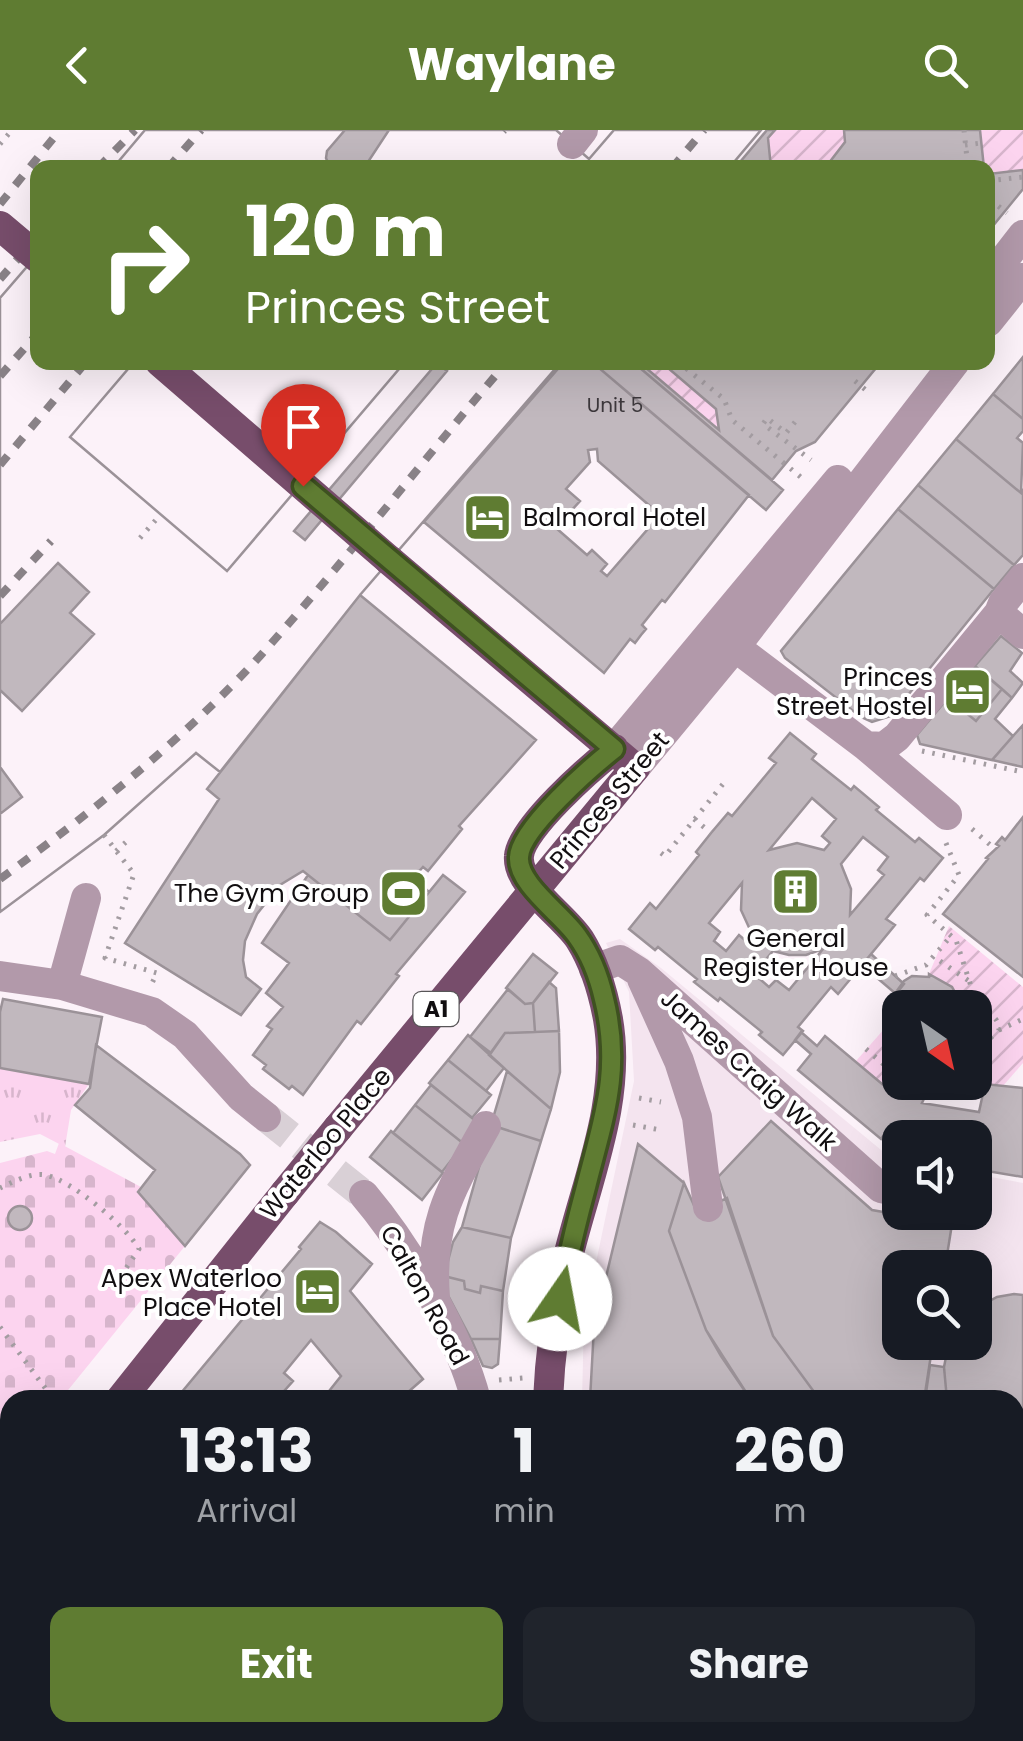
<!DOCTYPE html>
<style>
:root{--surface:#171b24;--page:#20242c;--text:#f1f3f6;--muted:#9ea1a6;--accent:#5f7c32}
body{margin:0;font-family:Poppins,sans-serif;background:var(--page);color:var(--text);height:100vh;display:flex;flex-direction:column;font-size:38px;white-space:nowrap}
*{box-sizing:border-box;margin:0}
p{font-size:32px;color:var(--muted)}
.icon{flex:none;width:55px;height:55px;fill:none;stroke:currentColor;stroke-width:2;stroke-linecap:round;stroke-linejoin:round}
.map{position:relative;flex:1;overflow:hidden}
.side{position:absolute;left:0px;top:1260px;width:1025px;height:352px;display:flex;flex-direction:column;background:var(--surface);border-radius:30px 30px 0 0;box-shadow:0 10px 40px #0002}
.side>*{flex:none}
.guide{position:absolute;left:30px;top:30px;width:965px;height:210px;border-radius:20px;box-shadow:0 10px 40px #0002;background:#5f7c32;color:#fff;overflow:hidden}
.needle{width:65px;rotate:146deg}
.tools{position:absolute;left:882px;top:860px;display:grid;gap:20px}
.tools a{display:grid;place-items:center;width:110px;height:110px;border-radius:20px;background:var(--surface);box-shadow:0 10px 40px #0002;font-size:50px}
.pin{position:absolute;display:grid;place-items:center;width:85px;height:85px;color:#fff;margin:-102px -42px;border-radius:50% 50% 50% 0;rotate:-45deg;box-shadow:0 0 10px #0007}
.pin .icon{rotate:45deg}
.me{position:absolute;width:110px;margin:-55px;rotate:12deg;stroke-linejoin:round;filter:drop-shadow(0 0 8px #0008)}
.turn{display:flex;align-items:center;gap:35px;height:210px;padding:0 50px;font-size:45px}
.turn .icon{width:130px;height:130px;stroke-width:2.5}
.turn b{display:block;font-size:70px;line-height:85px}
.eta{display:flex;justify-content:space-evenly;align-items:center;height:170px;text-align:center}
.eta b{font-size:60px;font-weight:700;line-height:70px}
.button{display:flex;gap:20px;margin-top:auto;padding:20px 50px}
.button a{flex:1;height:115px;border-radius:20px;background:var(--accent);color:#fff;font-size:40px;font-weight:700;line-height:115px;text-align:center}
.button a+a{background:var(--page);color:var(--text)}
header{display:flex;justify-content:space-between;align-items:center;height:130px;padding:0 50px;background:var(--accent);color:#fff;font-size:45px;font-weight:700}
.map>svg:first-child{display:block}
</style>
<header><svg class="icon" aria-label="back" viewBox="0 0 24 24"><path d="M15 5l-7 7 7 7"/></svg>Waylane<svg class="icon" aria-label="search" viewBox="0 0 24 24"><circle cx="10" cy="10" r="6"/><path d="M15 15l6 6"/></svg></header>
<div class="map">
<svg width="1023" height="1611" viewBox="0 0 1023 1611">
<defs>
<pattern id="grass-tufts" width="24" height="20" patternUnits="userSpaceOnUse" patternTransform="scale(2.5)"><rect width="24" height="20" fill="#fcd4ef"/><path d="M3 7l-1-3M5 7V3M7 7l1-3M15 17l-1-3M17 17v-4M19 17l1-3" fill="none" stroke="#d7b5cc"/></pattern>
<pattern id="cemetery-stones" width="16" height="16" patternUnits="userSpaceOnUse" patternTransform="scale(2.5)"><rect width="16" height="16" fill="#fcd4ef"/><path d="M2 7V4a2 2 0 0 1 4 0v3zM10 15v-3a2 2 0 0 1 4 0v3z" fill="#d7b5cc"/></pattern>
<pattern id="garden-furrows" width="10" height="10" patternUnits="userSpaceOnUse" patternTransform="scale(2.5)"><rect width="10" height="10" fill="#fcd4ef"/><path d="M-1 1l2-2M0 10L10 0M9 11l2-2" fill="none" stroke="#d7b5cc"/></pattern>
</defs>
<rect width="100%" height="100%" fill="#fcf2f9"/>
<path fill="#f4e4ef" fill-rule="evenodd" d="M620 809 661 838 892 1029 900 1031V1082H975V1044L1023 1053V1611H673L669 1603 1015 1602V1270H582L584 1190 634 951 629 862 606 813ZM900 1138H975V1212H900Z"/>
<path fill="url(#grass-tufts)" d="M0 938 89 954 71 980 65 1017 40 1004 0 1012Z"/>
<path fill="url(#cemetery-stones)" d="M59 1013 141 1057 138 1062 185 1116 60 1270H10V1331L0 1344V1331L9 1324 0 1313V1033L47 1021 55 1024Z"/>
<path fill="#fcd4ef" d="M226 1603H362L368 1611H227Z"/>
<path fill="url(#garden-furrows)" d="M775 0H844L845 12 825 37H771L768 8Z
M980 0H1023V40L988 44V38L984 37Z
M639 233H661L716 279 719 300Z
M949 796 1023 857V933L1002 957 973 953 975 878 957 877 953 858 929 844Z
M892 890 900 899V952L894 964 856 931Z
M40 1603V1602L232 1603 226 1604 227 1611H53Z"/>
<path fill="#c1b8be" stroke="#9b9298" stroke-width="2.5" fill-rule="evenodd" d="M145 0H556L589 29 614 0H761L729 38H113Z
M145 0H556L589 29 614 0H761L729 38H113Z
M345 0H389L364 38H330L326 28 327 21Z
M767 0H775L768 8 771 38H735Z
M844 0H980L984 38H825L845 12Z
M1023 40V59L988 102V44Z
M38 124V232H134L70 307 227 441 405 232H561L360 465 220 642 196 623 104 705 0 782V168Z
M38 124V232H561L360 465 220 642 196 623 104 705 0 782V168Z
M1023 227V289L993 264Z
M134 232H405L227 441 70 307Z
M564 232H592L749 365 665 472 662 470 642 495 646 499 641 505 635 513 630 509 604 543 424 392ZM597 319 598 331 651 377 653 393 607 446 601 441 607 434 592 420 587 425 548 391 553 384 561 392 580 371 566 359 590 332 588 320Z
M592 232H633L783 360 766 380Z
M633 232H639L719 300 716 279 661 232H881L815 312 796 321 772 350Z
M437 233 447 241 305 410 294 401Z
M993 264 1023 289V301L1017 308 1023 313 1021 363 956 309Z
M956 309 1021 363 1023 360V425L1014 435 918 355Z
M918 355 1014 435 994 459 898 379Z
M898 379 994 459 891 586 872 592 861 587 785 528 781 521Z
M58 433 89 462 70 483 94 504 22 581 0 560V494Z
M360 465 536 610 459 696 462 699 428 741 423 737 413 748 429 762 390 810 303 741 280 755 257 784 245 811 243 830 246 847 261 859 241 885 125 813 219 669 207 659Z
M1001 506 1022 523 1010 541 1023 553 1012 568 975 536Z
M975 536 1002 559 976 591 948 568Z
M1002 559 1012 568 995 589 1013 606 992 630 920 614 917 605 948 568 976 591Z
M1023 595V637L992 630 1013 606Z
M790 603 816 624 812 629 851 660 854 656 879 677 876 680 915 712 919 708 943 728 924 751 920 748 886 789 895 795 838 864 831 857 798 897 803 901 783 925 759 905 762 902 720 868 718 871 694 852 697 849 658 817 655 820 629 799 650 773 656 779 699 725 696 722 711 703 728 683 732 686 776 633 769 628ZM812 668 836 689 822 706 830 713 824 720 797 713 769 720ZM863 707 888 727 878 740 884 745 850 785 851 759 841 734ZM742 753 741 780 752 804 746 811 739 805 726 821 714 811 720 802 709 793ZM823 819 789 860 776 850 769 857 754 844 773 821 789 825H806Z
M0 637 22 667 0 684Z
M1023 687V847L943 784 988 729 986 728 999 716 996 714 1002 707 1005 710Z
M308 745 390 810 443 745 465 762 396 844 399 846 361 894 357 891 303 965 292 956 289 959 263 939 266 935 253 925 272 899 267 896 283 877 266 863 289 833 262 813Z
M533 824 557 843 533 873 525 874 506 858Z
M871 824 904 854 896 864 862 835Z
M929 844 952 857 957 866V878H900V899H897L892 890 894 865 904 851 912 846 929 847Z
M549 852 556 858 559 901 535 902 533 873Z
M508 859 525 874 533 873 535 902 505 903 491 923 470 907Z
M3 869 102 887 89 954 0 938V882Z
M559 901 560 942 551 979 489 925 505 903Z
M801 902 817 916 825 906 894 964 900 952H924L928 960 922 973 979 982 985 954 1023 958V1047L975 1039V1008H900V1024L884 1005 881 1009 798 940 811 924 795 910Z
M468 905 504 938 486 961 448 930Z
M96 915 240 1024 250 1035 185 1116 138 1062 155 1040 75 975 90 958Z
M448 930 491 965 472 988 429 953Z
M507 941 551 979 541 1011 491 995Z
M431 955 480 994 464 1014 415 975Z
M415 975 464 1014 442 1042 393 1003Z
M771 991 872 1080 952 1094 945 1138H900V1212H933L924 1270H820L773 1206 718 1047Z
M491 995 541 1011 511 1108 462 1097Z
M391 1001 443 1043 422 1070 370 1027Z
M638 1014 684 1053 669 1101 706 1200 751 1270H590L594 1197Z
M684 1053 697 1082 727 1068 773 1206 820 1270H751L721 1226 706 1200 669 1101Z
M8 1088a12 12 0 1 1 24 0a12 12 0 1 1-24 0Z
M320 1092 336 1102 372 1134 350 1161 423 1249 399 1270H322L341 1246 311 1210 284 1243 293 1251 276 1270H187L181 1263 301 1119 299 1117Z
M462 1097 511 1108 503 1161 481 1156 480 1163 465 1159 464 1151 444 1146 453 1112Z
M444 1146 464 1151 465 1159 480 1163 481 1156 503 1161 500 1209H471L441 1152Z
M1014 1164 1023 1165V1340L1015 1342V1270H947L944 1237 949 1212H975V1179L997 1167Z
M471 1209H500L498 1234 492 1238 483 1236Z
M930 1235 944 1237 947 1270H925Z
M1023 1340V1420H1015V1342Z
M1015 1420H1023V1608L992 1602H1015Z
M680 1602H914L912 1611H684Z"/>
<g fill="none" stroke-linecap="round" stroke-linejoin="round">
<path stroke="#d9d0d6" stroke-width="30" stroke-dasharray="30 15" stroke-linecap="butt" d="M266 987 364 1065"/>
<path stroke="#a39ca1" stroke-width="5" stroke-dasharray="2.5 8" stroke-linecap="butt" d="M964 0 968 38
M0 14 12 0
M965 15 981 13
M988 51 1023 47
M988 75 998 76 1007 83
M678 232 724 269 732 290 803 349
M884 232 888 236
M855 251 867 261
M795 292 786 303 767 288 763 294 811 330
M140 408 161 384
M922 621 1023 642
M694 689 711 703
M972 699 996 720
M104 705 134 744 105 828 157 843 152 853
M946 713 959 745 927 785 956 810 980 884 975 899
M116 721 126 712
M661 723 665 726 723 654 719 650
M940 831 969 851
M895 846 926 835 951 806
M999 900 1023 889
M866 919 896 945 900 940
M975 922 999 900C998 887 993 885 980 884
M639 968 661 972
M633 995 661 1000
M0 1058C13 1052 31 1042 46 1045 72 1051 126 1096 139 1119L118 1150
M0 1197 54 1270
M499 1250 523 1248
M0 1549 10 1548
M0 1590 10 1611
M933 1602 936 1611
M552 1611 555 1602"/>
<path stroke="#b299aa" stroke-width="30" d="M572 14 583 0
M988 150 1023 105
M988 192 1023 148
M999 483 1023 504
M735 517 866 616 884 617 897 607 999 483 1003 473 1023 448
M866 616 947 685
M614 619 838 350
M635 638 735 517 955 232
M594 839 620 830 639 842 881 1058 900 1062
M0 846 62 855 152 882 185 905 241 967 266 987
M642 849 679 931 697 987 708 1077
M62 855 86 768
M364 1065C408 1117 459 1204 476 1270
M435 1168C429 1092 451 1059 486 996
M0 1447 10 1456
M453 1611 471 1602"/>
<path stroke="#774d6b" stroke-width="30" d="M338 998 635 638 389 430
M120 1270 285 1063
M548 1270C550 1222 557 1174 568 1127 587 1049 622 970 608 889 603 862 595 834 580 810 565 786 516 755 519 726 521 698 591 637 614 619
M0 1419 10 1407
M620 1602 624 1611"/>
<path stroke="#898287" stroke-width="8" stroke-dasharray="12 12" stroke-linecap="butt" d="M503 1 504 0
M98 38 135 0
M168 38 201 0
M672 38 704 0
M0 74 60 0
M0 149 38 106
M0 246 38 203
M0 335 86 232
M0 466 51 411
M0 749C92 682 184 609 261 525 346 430 424 329 507 232"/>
<path stroke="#774d6b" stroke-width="30" d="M0 96 38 128
M160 232 389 430
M285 1063 338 998"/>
</g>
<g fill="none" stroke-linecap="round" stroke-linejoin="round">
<defs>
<path id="route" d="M303 356 614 619C591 637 520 699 519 727 517 754 562 784 577 806 590 824 599 847 604 869 622 941 603 989 586 1057 576 1094 567 1132 560 1169"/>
</defs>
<use href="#route" stroke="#3e5120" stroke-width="25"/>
<use href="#route" stroke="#5f7c32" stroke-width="18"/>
</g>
<defs>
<symbol id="hotel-square" viewBox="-11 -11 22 22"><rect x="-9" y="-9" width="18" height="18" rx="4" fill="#5f7c32" stroke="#fff"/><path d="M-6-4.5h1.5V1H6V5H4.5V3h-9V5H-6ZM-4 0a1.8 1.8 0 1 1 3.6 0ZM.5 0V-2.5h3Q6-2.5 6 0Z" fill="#fff"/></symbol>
<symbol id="building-square" viewBox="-11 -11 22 22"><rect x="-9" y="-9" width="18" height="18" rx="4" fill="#5f7c32" stroke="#fff"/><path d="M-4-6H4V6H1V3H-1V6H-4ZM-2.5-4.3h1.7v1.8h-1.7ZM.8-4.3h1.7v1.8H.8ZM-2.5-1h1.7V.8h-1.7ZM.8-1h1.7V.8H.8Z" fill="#fff"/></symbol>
<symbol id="stadium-square" viewBox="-11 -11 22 22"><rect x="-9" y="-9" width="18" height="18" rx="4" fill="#5f7c32" stroke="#fff"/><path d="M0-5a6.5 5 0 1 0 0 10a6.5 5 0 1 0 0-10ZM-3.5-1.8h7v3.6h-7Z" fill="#fff"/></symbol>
</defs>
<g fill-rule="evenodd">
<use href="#hotel-square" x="460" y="360" width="55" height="55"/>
<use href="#hotel-square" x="940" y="534" width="55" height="55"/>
<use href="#building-square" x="768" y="734" width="55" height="55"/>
<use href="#stadium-square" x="376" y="736" width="55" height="55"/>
<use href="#hotel-square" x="290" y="1134" width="55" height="55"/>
</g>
<g text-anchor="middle" stroke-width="8" stroke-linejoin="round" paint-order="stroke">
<g font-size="20" fill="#3d383c">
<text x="615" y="282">Unit 5</text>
</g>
<rect fill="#fff" stroke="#585658" stroke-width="2.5" x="413.5" y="862" width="45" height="34" rx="8"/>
<g font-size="22" font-weight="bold" fill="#110e10">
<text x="436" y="887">A1</text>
</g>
<g font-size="25" fill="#110e10" stroke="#fff" text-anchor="end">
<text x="523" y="396" text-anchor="start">Balmoral Hotel</text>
<text x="933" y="556">Princes<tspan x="933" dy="29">Street Hostel</tspan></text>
<text x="369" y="772">The Gym Group</text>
<text x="796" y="817" text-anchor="middle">General<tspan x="796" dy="29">Register House</tspan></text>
<text x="282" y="1157">Apex Waterloo<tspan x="282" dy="29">Place Hotel</tspan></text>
</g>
<g font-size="25" fill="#110e10" stroke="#fff">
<text transform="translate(609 670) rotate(-50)" y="9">Princes Street</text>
<text transform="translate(749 940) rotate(42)" y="9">James Craig Walk</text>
<text transform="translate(325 1013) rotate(-50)" y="9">Waterloo Place</text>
<text transform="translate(425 1165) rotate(61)" y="9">Calton Road</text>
</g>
</g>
</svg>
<div class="tools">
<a><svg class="needle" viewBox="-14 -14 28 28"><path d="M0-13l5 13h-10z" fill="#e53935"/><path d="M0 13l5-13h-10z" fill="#9ea1a6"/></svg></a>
<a><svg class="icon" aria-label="sound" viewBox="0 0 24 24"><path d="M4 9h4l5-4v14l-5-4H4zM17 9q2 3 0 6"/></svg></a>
<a><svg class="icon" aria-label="search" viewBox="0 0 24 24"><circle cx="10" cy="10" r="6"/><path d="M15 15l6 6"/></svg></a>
</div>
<div class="pin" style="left:303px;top:356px;background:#d93025"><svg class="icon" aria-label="arrive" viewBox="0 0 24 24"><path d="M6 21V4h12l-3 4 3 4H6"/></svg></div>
<svg class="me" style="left:560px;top:1169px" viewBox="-20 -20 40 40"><circle r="19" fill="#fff"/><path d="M0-13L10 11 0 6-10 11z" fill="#5f7c32"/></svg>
<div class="guide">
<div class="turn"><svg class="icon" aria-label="right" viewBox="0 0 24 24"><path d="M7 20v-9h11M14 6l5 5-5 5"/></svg><div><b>120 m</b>Princes Street</div></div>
</div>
<section class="side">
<div class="eta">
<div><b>13:13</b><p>Arrival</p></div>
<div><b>1</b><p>min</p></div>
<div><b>260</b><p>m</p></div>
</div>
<div class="button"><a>Exit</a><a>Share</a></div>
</section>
</div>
